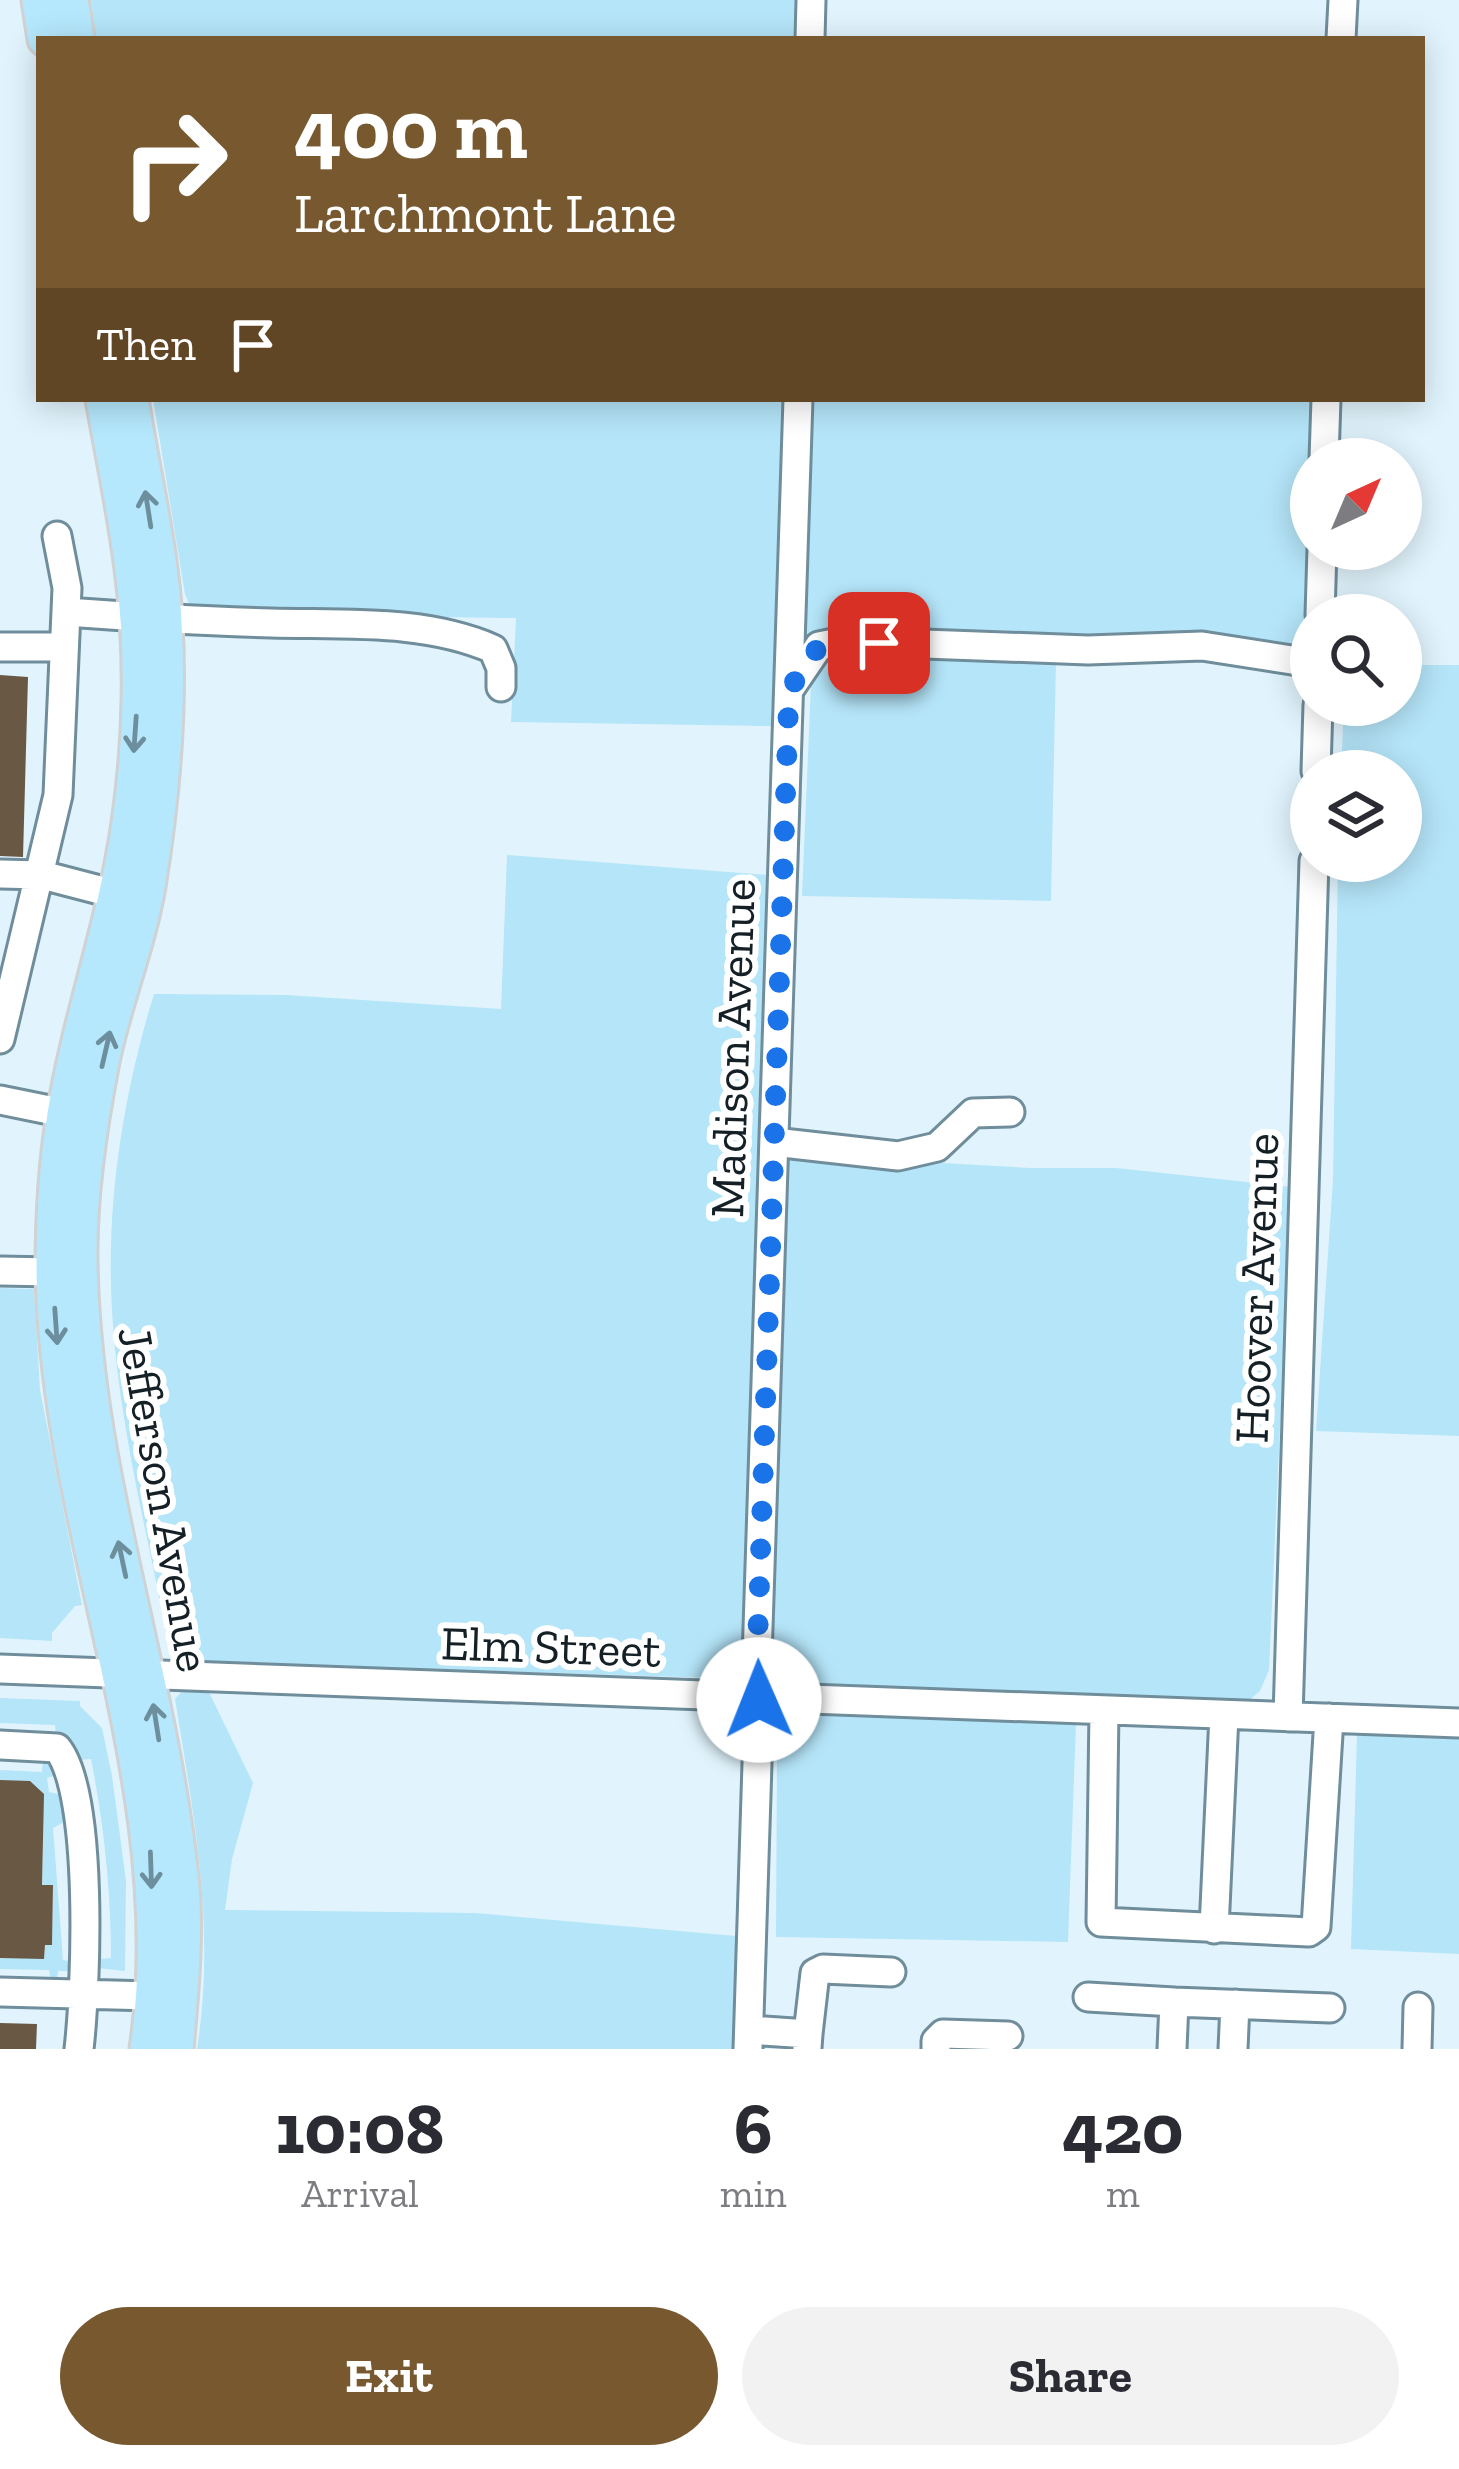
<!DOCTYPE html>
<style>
:root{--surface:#fff;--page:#f2f2f3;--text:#2b2b33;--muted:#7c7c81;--accent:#78582e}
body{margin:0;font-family:"Zilla Slab",serif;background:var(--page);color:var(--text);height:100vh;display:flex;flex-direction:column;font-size:45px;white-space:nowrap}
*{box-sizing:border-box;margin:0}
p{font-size:39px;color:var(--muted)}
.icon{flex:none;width:66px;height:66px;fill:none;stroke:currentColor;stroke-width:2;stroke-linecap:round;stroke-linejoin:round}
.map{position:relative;height:2049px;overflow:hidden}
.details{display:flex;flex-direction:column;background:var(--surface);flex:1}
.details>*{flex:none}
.guide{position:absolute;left:36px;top:36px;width:1389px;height:366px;border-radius:0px;box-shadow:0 6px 30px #0003;background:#78582e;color:#fff;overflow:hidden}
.needle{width:78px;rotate:44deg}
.tools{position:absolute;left:1290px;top:438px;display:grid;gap:24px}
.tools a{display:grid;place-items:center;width:132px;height:132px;border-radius:50%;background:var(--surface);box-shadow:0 6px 30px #0003;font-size:60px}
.pin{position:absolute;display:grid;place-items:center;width:102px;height:102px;color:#fff;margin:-51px;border-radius:24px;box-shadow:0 6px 18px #0006}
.me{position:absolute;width:132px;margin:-66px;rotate:359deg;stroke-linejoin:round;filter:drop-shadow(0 0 9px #0008)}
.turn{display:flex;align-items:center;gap:42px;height:252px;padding:0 60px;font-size:54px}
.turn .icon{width:156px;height:156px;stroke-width:2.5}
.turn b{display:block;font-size:84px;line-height:102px}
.then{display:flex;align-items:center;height:114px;padding:0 60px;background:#0003;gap:24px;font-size:45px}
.eta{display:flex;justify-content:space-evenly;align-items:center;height:204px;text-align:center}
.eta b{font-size:72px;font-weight:800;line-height:84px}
.cta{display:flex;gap:24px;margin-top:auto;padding:24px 60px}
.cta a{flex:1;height:138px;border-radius:72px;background:var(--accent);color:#fff;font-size:48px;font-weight:800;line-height:138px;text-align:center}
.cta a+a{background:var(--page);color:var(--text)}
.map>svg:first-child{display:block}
</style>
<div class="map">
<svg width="1459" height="2049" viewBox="0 0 1459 2049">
<rect width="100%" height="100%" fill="#e1f4fd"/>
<path fill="#b5e5f9" d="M91 0H797L795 39H96Z
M153 399H784L771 726 511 722 516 618 199 614 192 610 185 594Z
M806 399H1317L1311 459V648L1308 655 1166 654 1056 660 1051 901 802 896 812 660 803 649Z
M1401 665H1459V1436L1316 1431 1333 1180 1338 861H1401V771H1341L1344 705H1401Z
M507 855 768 875 747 1656 735 1671 714 1678 176 1661 171 1656C146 1523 107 1384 111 1247 113 1162 129 1075 154 994L286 995 501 1009Z
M798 1155 1030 1168H1116L1292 1187 1291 1336 1280 1427 1269 1670 1260 1691 1248 1701 781 1686 769 1676 785 1159Z
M0 1288 34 1289 40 1390 82 1605 75 1606 52 1633V1641L0 1638Z
M206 1686 253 1783 232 1859 225 1910 475 1913 736 1936 735 2049H197C216 1930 194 1816 175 1699L184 1689Z
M0 1698 80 1701V1706L102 1728 112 1776 126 1881 125 1971 97 1968 99 1959 111 1958C111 1891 104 1825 91 1759L78 1760 75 1747 64 1737H56L55 1725 0 1723Z
M813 1715 1076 1723 1068 1942 776 1937 777 1744 791 1720Z
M1357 1734 1459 1737V1954L1351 1949Z
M52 1759 57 1775 47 1778 49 1792 62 1795 66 1821 53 1828 63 1960 72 1962V1971H58L57 1980 51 1982 49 1970 0 1969V1957L44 1958 45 1945 52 1944 53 1886 42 1885 43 1842 0 1840V1770L42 1772 43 1761Z"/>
<path fill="#695843" d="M0 675 28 677 23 857 0 856Z
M0 1780 30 1781 44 1794 42 1885H53L52 1945H45L44 1959 0 1958Z
M0 2023 37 2024 36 2049H0Z"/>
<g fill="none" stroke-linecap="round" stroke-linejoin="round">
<defs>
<path id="minor" d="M810 39 811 0
M1341 39 1343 0
M1324 459 1326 399
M66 612C134 617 202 621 271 623 344 625 425 619 493 649L501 668V687
M1320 615 1322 549
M0 647H64
M789 690 819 646 844 641 1088 650 1202 646 1311 663
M1316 771 1318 705
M0 874 42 875 115 894
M0 1039 58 795 67 588 57 536
M0 1100 64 1113
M774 1142 898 1156 937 1147 973 1113 1010 1112
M0 1271 53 1272
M0 1669 1459 1723
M1104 1711 1101 1922 1309 1932 1316 1927 1329 1718
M1288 1717 1314 861
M0 1745 57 1748C94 1793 86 1988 79 2049
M1214 1929 1224 1715
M0 1992 152 1996
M1088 1997 1174 2002 1172 2049
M1174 2002 1330 2008
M749 2030 808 2034 807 2048
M808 2034 815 1973 823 1969 891 1972
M748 2049 759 1700 757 1659 798 399
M936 2049V2041L943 2034 1008 2036
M1233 2049 1235 2004
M1417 2049 1418 2007"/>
<path id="major" d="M39 0 45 39
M71 0 77 39
M103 399C113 456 125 512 132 569 143 651 141 741 129 823 115 922 80 1016 64 1115 56 1165 53 1218 53 1269 56 1532 186 1784 147 2049
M131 399C142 471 162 552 165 623 170 710 162 800 148 886 138 945 114 1002 102 1061 90 1123 80 1187 80 1250 80 1463 159 1666 181 1877 187 1934 181 1992 176 2049"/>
</defs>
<use href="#minor" stroke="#6f8d9a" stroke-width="33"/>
<use href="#major" stroke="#d0d2d4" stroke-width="39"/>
<use href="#minor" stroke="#fff" stroke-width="27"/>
<use href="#major" stroke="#b5e8fd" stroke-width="33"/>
</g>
<defs><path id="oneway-shaft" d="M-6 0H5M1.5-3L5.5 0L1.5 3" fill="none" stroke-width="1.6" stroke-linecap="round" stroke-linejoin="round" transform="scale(3)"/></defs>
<g stroke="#6d8e9c">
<use href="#oneway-shaft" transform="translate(148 509) rotate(-99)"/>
<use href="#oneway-shaft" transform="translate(135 734) rotate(94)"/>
<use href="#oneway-shaft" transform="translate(106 1049) rotate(-77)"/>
<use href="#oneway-shaft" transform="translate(56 1326) rotate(86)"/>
<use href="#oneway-shaft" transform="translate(122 1559) rotate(-102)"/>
<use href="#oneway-shaft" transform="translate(156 1722) rotate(-99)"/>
<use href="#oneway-shaft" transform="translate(151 1870) rotate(88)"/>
</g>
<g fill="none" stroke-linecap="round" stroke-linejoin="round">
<path stroke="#1a73e8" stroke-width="21" stroke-dasharray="0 37.8" d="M759 1700 757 1659 789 690 819 646 844 641 879 643"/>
</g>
<g text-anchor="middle" stroke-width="12" stroke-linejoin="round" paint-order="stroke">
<g font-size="48" fill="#142026" stroke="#fff">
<text transform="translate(732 1048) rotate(-88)" y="17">Madison Avenue</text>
<text transform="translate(1256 1288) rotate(-88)" y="17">Hoover Avenue</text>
<text transform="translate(165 1499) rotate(80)" y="17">Jefferson Avenue</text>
<text transform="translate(551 1646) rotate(2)" y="17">Elm Street</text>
</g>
</g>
</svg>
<div class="tools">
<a><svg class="needle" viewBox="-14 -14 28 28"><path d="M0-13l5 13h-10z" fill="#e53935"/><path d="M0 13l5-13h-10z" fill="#7c7c81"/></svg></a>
<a><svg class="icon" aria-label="search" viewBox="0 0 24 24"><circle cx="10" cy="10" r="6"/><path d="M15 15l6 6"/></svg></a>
<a><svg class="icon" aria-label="layers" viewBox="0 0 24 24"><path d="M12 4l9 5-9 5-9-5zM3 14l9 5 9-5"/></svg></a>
</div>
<div class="pin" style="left:879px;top:643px;background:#d93025"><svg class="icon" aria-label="arrive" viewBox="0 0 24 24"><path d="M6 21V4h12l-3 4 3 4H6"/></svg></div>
<svg class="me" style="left:759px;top:1700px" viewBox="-20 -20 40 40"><circle r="19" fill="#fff"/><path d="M0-13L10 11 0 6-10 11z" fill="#1a73e8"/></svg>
<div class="guide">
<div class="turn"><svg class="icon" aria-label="right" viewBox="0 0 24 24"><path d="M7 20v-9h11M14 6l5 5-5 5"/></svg><div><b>400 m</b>Larchmont Lane</div></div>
<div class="then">Then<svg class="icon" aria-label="arrive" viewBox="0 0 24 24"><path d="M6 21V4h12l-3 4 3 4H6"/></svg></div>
</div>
</div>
<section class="details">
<div class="eta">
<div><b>10:08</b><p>Arrival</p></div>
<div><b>6</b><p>min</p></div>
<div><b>420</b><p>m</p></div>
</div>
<div class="cta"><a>Exit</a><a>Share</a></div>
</section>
